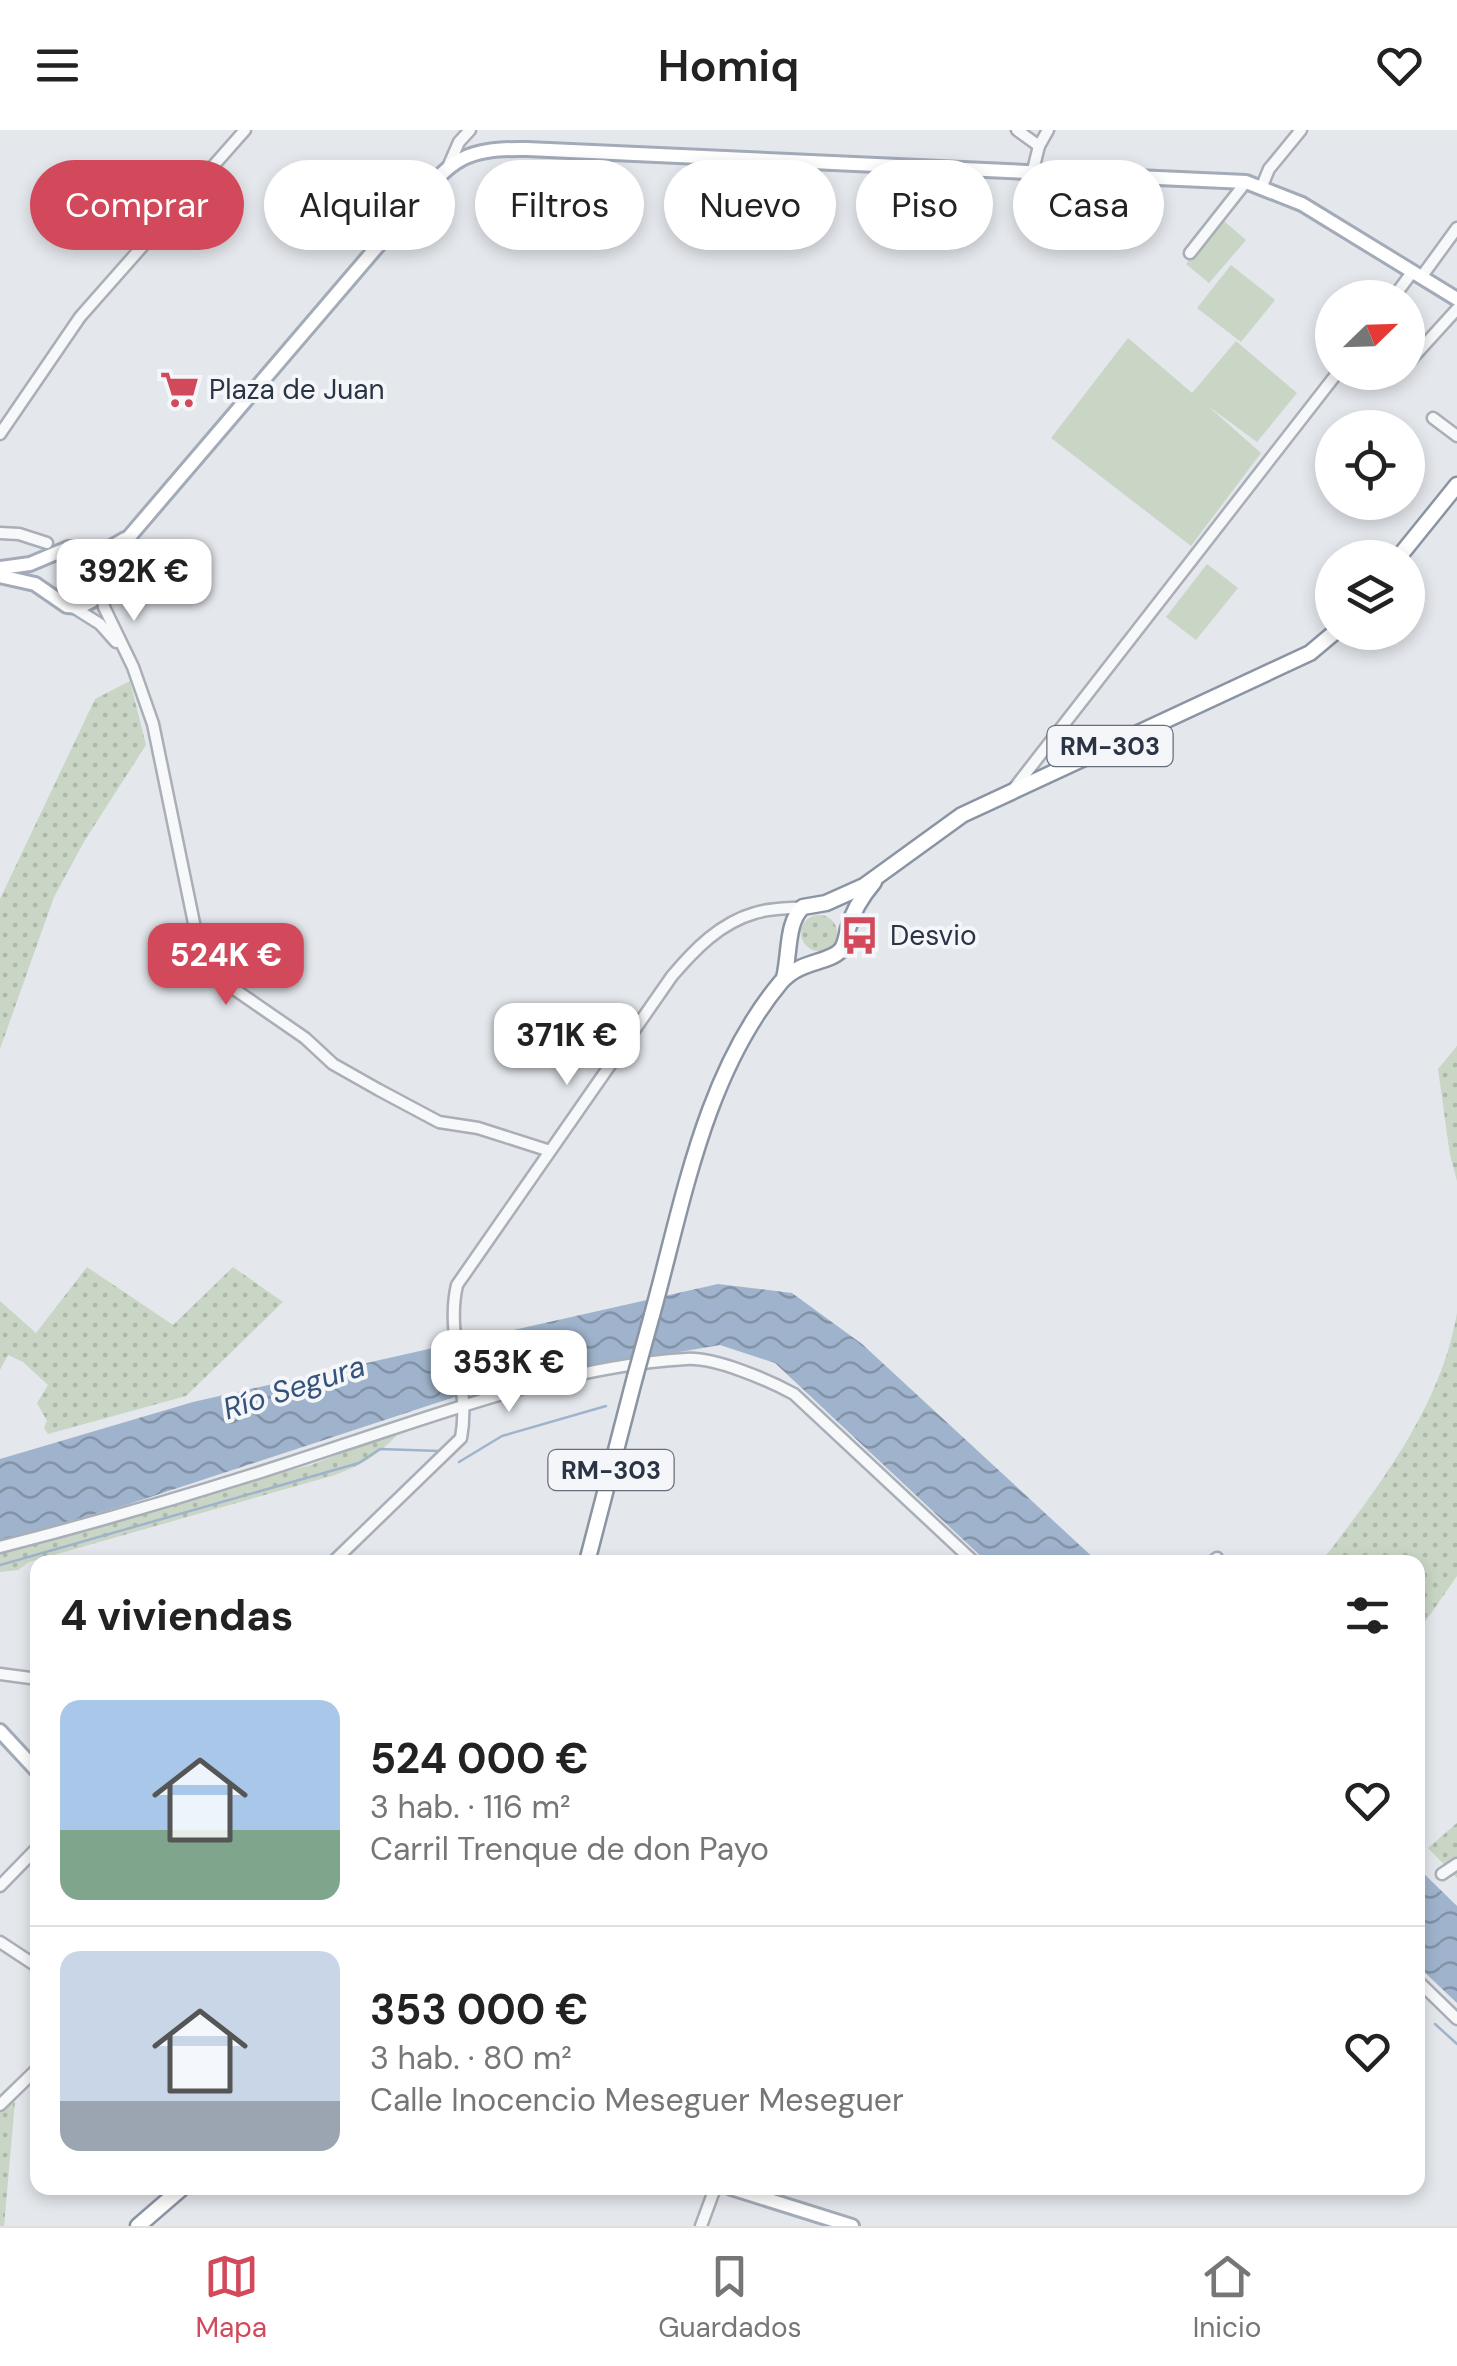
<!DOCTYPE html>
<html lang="es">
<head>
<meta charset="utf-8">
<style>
	:root { --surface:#fff; --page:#f6f6f6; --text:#222; --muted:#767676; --line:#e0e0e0; --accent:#d1495b }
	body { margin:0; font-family:"DM Sans",sans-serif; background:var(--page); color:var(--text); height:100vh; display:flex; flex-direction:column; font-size:38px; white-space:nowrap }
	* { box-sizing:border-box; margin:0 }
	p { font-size:32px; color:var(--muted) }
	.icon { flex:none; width:55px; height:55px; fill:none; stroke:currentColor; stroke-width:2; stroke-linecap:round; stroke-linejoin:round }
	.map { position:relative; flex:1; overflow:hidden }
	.panel { position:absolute; left:30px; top:1425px; width:1395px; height:640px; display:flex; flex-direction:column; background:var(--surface); border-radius:20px; box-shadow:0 5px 15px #0003 }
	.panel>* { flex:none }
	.top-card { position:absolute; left:30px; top:30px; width:1398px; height:90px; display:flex; gap:20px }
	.needle { width:65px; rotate:67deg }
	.fabs { position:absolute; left:1315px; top:150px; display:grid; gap:20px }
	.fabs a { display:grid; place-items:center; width:110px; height:110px; border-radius:50%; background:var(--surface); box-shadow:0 5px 15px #0003; font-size:50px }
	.price { position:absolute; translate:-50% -85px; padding:0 22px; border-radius:20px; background:#fff; color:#222; font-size:32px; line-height:65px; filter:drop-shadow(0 2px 5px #0008) }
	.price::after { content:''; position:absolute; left:50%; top:60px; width:30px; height:22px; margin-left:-15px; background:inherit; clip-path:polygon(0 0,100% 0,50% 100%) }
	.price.selected { background:var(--accent); color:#fff }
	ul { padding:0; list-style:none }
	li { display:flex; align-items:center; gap:30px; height:250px; padding:0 30px }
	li+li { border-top:2px solid var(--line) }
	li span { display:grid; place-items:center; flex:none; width:280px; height:200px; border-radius:20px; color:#555 }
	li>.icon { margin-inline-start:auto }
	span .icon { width:120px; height:120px; fill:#fffc; stroke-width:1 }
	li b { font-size:42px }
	h2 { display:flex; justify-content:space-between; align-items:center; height:120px; padding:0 30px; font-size:42px }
	.tag { padding:0 35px; border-radius:45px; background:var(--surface); box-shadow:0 5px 15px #0003; font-size:35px; line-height:90px }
	.tag.selected { background:var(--accent); color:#fff }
	header { display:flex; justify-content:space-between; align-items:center; height:130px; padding:0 30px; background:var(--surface); font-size:45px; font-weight:600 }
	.tabs { display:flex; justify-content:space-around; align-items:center; height:140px; border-top:2px solid var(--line); background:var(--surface); font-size:28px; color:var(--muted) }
	.tabs a { display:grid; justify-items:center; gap:5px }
	.tabs .selected { color:var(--accent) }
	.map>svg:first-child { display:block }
	.grass { fill:url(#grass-dots) }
	.pitch { fill:#c9d6c5 }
	.water { fill:url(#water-waves) }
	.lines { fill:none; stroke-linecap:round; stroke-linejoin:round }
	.stream { stroke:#9fb4cc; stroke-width:2.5 }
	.minor-casing { stroke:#a9aeb7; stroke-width:15 }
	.major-casing { stroke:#a3abb8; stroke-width:18 }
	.highway-casing { stroke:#8b94a3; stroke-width:19 }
	.minor { stroke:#f7f8fa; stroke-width:10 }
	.major { stroke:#fff; stroke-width:12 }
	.highway { stroke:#fff; stroke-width:14 }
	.highway-bridge-casing { stroke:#8b94a3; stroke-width:19; stroke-linecap:butt }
	.highway-bridge { stroke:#fff; stroke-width:14 }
	.labels { text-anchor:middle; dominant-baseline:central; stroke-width:8; stroke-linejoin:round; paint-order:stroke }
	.shield { fill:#f4f6f9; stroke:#676e7b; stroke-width:2.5 }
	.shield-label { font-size:25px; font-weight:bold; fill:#2b3445 }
	.poi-label { font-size:28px; fill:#2b3445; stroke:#f4f6f9; text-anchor:start }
	.water-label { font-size:30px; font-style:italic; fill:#34527a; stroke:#f4f6f9 }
</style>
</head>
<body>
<header><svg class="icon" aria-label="menu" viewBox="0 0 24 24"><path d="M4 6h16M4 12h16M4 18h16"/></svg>Homiq<svg class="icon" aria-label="heart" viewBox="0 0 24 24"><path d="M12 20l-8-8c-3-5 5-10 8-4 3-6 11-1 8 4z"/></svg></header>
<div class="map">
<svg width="1457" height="2096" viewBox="0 0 1457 2096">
	<defs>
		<pattern id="grass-dots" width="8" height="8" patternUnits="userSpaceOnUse" patternTransform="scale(2.5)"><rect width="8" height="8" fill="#c9d6c5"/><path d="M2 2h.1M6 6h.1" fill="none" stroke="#adb8ab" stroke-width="1.8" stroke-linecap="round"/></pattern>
		<pattern id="water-waves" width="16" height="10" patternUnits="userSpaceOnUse" patternTransform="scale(2.5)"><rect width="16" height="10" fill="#9fb4cc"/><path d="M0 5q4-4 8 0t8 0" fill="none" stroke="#8293a7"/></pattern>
	</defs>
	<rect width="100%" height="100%" fill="#e4e7ec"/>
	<g class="grass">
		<path d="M 130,551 L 146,615 L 85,710 L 54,767 L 0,919 L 0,769 L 95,569 Z"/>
		<circle cx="819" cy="803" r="18"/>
		<path d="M 1457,916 L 1457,1051 L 1450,1025 L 1438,939 Z"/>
		<path d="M 87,1137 L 173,1195 L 233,1137 L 283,1172 L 186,1266 L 48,1304 L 44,1298 L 47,1291 L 37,1273 L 48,1255 L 23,1232 L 8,1225 L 0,1240 L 0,1171 L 36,1203 Z"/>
		<path d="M 1457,1183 L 1457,1446 L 1418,1502 L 1418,1432 L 1321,1432 C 1378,1358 1441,1277 1457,1183 Z"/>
		<path d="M 402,1299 C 382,1323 364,1334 335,1345 L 29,1432 L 18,1440 L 0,1442 L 0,1420 L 133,1381 L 311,1335 Z"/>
		<path d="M 1457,1693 L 1457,1748 L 1428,1718 Z"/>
		<path d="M 11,1971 L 15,1972 L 4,2096 L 0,2096 L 0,1982 Z"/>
	</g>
	<g class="pitch">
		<path d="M 1224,91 L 1246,110 L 1209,153 L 1186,134 Z"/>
		<path d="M 1231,135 L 1275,170 L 1241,212 L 1197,178 Z"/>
		<path d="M 1128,208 L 1192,263 L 1236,211 L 1297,263 L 1257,312 L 1208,276 L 1261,323 L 1191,416 L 1051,308 Z"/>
		<path d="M 1207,434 L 1238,458 L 1196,510 L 1166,487 Z"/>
	</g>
	<g class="water">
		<path d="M 718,1154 L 792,1163 L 862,1214 L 1098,1432 L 987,1432 L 775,1233 L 720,1215 L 494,1254 L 123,1376 L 0,1411 L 0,1329 L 193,1272 Z"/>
		<path d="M 1418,1738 L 1457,1776 L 1457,1873 L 1418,1836 Z"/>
	</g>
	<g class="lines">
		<g class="stream">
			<path d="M 459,1332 L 502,1306 L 606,1276"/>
			<path d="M 0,1435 L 359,1333 L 380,1319 L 440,1321"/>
			<path d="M 1435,1894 L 1457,1914"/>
		</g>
		<defs>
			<g id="minor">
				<path d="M 1017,0 L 1039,16"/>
				<path d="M 448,37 L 459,12 L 470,0"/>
				<path d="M 1033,40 L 1039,16 L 1048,0"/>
				<path d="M 1262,56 L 1269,39 L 1301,0"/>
				<path d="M 1190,123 L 1246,52"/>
				<path d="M 1422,146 L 1457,98"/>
				<path d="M 1393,168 L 1413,141"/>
				<path d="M 1408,233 L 1457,179"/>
				<path d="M 1433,288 L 1457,306"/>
				<path d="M 0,304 L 80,187 L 245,0"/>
				<path d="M 0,403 L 19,404 L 47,413"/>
				<path d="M 101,461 L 104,477 L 133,537 L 153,594 L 202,832 L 221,850 L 305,908 L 333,934 L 379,960 L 439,992 L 478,998 L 550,1021"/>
				<path d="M 73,477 L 100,494 L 116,512"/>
				<path d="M 1012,661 L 1338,242"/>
				<path d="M 0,1417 C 113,1388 224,1355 334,1318 C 448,1281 566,1236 686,1229 C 715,1227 768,1250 794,1264 L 974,1432"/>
				<path d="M 333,1432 L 461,1308 C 471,1257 445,1206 457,1155 L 672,846 C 695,819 720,793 755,783 C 770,778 787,779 803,777"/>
				<path d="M 1212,1432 L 1217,1428"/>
				<path d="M 0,1544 L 38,1549"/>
				<path d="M 1442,1744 L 1457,1734"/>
				<path d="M 0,1756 L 38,1717"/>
				<path d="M 0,1812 L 38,1837"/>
				<path d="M 1418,1851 L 1457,1889"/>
				<path d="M 0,1975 L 38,1938"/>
				<path d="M 701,2096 L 715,2058"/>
			</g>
			<g id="major">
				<path d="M 0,438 L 30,434 L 68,418 L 106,420 L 125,409"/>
				<path d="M 0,446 L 35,454 L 67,476 L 80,477 L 92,471 L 129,407 L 411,77 C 453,30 461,18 527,19 L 1246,52 L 1302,74 L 1457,169"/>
				<path d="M 0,1601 L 38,1642"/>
				<path d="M 731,2058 L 852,2096"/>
			</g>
			<g id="highway">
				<path d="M 1398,428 L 1457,355"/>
				<path d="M 784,848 C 790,825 786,792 803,777 L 826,773 L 864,756 L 962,685 L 1310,523 L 1335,502"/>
				<path d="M 652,1185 C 683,1073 704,944 781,852 C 800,830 828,834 841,820 C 846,813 846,807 848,799 C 852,783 863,765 874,752"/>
				<path d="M 587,1432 L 635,1247"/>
				<path d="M 138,2096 L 182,2058"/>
			</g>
		</defs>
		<use href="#minor" class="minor-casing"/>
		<use href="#major" class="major-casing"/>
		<use href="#highway" class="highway-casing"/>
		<use href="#minor" class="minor"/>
		<use href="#major" class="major"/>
		<use href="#highway" class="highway"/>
		<defs>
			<path id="highway-bridge" d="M 635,1247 L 652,1185"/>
		</defs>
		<use href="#highway-bridge" class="highway-bridge-casing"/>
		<use href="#highway-bridge" class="highway-bridge"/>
	</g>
	<defs>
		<symbol id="supermarket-bare" viewBox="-9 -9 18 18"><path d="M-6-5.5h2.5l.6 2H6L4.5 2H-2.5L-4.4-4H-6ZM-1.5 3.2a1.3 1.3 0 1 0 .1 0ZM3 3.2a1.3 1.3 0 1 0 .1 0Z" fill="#d1495b" stroke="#f4f6f9" stroke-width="2.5" paint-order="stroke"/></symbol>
		<symbol id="bus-bare" viewBox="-9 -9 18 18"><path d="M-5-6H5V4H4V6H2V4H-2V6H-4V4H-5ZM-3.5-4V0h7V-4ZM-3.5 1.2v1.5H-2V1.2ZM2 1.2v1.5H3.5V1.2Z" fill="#d1495b" stroke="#f4f6f9" stroke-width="2.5" paint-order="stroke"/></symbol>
	</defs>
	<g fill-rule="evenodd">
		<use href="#supermarket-bare" x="152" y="232" width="55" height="55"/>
		<use href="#bus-bare" x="832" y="778" width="55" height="55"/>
	</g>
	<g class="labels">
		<g class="shield">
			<rect x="1047.5" y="596" width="125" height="40" rx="8"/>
			<rect x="548.5" y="1320" width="125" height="40" rx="8"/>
		</g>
		<g class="shield-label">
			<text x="1110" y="616">RM-303</text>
			<text x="611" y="1340">RM-303</text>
		</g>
		<g class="poi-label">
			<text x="209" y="259">Plaza de Juan</text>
			<text x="890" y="805">Desvio</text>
		</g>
		<g class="water-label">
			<text transform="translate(294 1257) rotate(-18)">Río Segura</text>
		</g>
	</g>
</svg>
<div class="fabs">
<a><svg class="needle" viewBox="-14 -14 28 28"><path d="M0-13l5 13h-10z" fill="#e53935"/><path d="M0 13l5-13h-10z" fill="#767676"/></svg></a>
<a><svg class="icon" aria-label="locate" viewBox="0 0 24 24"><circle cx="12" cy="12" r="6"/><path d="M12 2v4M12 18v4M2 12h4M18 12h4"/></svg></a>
<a><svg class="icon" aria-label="layers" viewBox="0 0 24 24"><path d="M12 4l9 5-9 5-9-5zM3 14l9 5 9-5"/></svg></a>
</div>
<b class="price" style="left:134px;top:494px">392K €</b>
<b class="price selected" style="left:226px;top:878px">524K €</b>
<b class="price" style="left:567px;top:958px">371K €</b>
<b class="price" style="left:509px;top:1285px">353K €</b>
<div class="top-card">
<a class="tag selected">Comprar</a>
<a class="tag">Alquilar</a>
<a class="tag">Filtros</a>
<a class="tag">Nuevo</a>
<a class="tag">Piso</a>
<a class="tag">Casa</a>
</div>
<section class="panel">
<h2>4 viviendas<svg class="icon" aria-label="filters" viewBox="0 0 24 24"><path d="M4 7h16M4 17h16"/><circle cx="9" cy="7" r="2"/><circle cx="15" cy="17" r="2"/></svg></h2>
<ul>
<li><span style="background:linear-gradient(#a9c7e8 65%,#7fa58c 0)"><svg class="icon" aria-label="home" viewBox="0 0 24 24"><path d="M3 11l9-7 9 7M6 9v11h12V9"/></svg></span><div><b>524 000 €</b><p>3 hab. · 116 m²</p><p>Carril Trenque de don Payo</p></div><svg class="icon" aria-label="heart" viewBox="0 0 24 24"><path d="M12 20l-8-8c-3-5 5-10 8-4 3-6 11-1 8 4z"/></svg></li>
<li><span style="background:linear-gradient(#c9d6e8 75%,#9aa5b1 0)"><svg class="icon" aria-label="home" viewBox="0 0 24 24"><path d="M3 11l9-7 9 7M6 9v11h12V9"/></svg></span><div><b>353 000 €</b><p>3 hab. · 80 m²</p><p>Calle Inocencio Meseguer Meseguer</p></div><svg class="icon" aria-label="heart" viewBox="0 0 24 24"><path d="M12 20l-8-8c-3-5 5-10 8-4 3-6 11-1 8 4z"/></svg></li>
</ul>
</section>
</div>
<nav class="tabs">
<a class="selected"><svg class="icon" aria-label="map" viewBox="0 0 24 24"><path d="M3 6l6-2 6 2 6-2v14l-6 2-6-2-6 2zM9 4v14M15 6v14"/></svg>Mapa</a>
<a><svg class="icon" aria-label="saved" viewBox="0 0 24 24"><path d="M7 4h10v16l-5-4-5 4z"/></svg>Guardados</a>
<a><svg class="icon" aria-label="home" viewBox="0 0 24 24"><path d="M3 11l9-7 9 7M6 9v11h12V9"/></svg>Inicio</a>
</nav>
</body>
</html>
